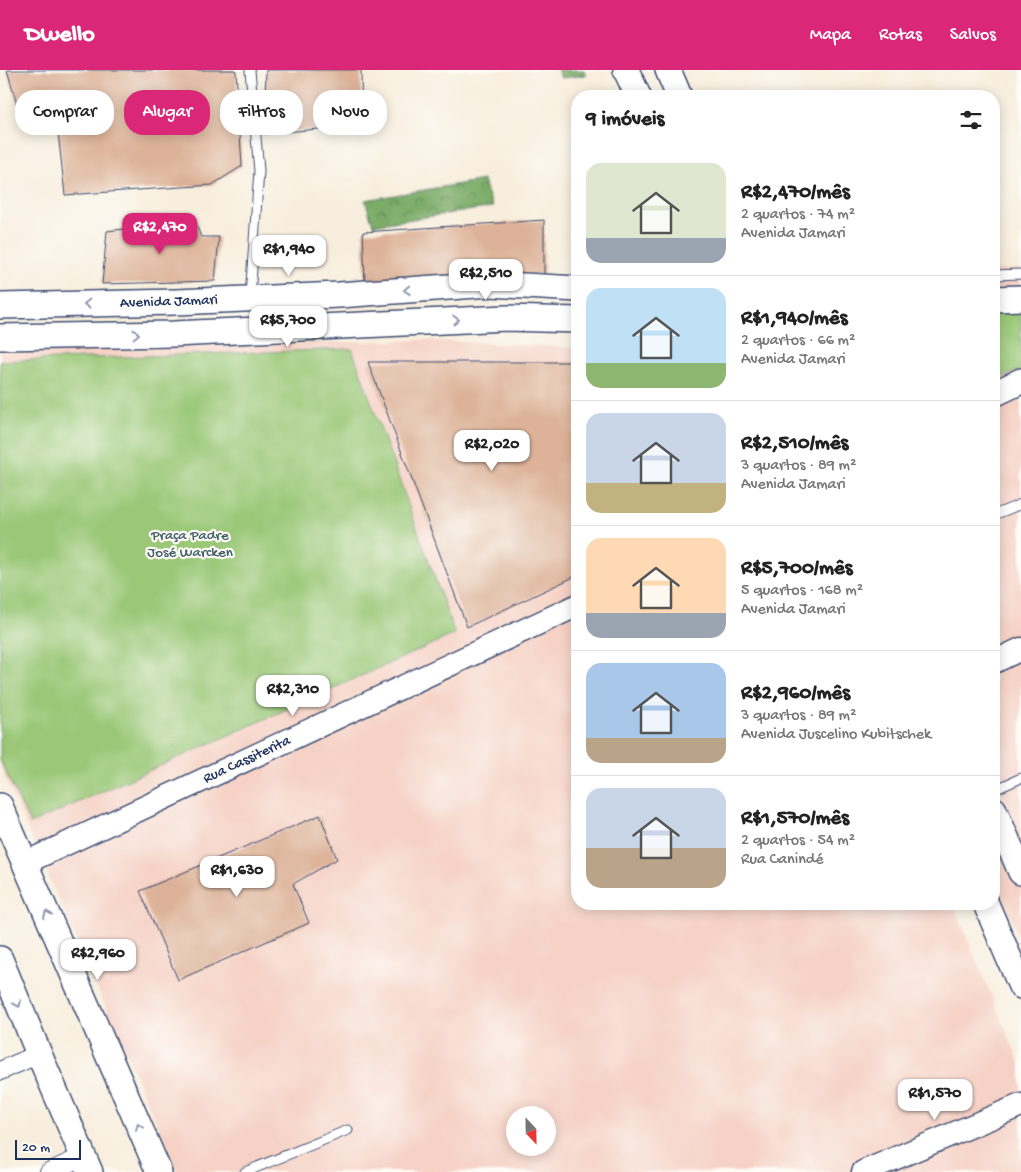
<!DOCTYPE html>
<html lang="pt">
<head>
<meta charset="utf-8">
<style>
	:root { --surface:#fff; --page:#f2f2f2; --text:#222; --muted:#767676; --line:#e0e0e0; --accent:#db2777 }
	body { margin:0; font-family:"Gochi Hand",sans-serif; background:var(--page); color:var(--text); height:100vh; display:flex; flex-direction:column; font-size:19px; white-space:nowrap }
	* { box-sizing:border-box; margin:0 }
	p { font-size:16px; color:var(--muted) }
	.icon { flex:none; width:28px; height:28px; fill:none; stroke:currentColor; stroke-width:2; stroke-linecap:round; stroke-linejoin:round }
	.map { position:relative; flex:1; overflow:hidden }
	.panel { position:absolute; left:571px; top:20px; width:429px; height:820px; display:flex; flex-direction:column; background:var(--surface); border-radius:20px; box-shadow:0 2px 12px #0003 }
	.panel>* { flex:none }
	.hud { position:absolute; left:15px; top:20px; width:475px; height:45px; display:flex; gap:10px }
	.needle { width:32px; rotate:158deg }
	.fabs { position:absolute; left:506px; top:1036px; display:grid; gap:10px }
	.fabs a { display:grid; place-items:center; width:50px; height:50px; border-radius:50%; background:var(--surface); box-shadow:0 2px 12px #0003; font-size:25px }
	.scale { position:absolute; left:15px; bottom:12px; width:66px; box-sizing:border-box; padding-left:5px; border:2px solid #1b2f5e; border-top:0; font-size:14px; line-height:18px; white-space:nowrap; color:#1b2f5e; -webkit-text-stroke:4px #fdfcf7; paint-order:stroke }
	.price { position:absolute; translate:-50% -42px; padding:0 11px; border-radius:10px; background:#fff; color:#222; font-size:16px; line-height:32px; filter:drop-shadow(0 1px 2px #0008) }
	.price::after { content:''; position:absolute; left:50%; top:30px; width:15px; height:11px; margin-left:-8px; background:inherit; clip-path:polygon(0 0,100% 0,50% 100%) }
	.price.selected { background:var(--accent); color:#fff }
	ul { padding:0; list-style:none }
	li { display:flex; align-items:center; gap:15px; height:125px; padding:0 15px }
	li+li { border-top:1px solid var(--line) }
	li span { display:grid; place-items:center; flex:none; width:140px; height:100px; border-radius:15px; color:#555 }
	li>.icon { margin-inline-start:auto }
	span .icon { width:60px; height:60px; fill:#fffc; stroke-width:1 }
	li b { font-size:21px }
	h2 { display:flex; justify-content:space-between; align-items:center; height:60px; padding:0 15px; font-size:21px }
	.tag { padding:0 18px; border-radius:20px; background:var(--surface); box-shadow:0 2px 12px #0003; font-size:18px; line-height:45px }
	.tag.selected { background:var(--accent); color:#fff }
	header { display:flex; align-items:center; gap:30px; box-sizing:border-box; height:70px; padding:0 25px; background:var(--accent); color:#fff }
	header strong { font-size:24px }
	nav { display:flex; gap:28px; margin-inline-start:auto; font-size:18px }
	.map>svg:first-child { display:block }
	.built { fill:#f6d1c5; fill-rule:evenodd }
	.forest { fill:url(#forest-crowns); stroke:#4b6e63 }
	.park { fill:#9ac877; stroke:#5a7c6a }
	.building { fill:#ddb298 }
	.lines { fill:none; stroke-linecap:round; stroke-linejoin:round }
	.service-casing { stroke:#3c4c71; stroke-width:11 }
	.minor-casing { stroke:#3c4c71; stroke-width:20 }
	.tertiary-casing { stroke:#3c4c71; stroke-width:25 }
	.secondary-casing { stroke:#3c4c71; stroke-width:28 }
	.service { stroke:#fff; stroke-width:9 }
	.minor { stroke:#fff; stroke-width:18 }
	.tertiary { stroke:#fff; stroke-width:22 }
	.secondary { stroke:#fff; stroke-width:25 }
	.oneway { stroke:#8d97ae }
	.labels { text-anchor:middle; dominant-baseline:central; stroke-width:4.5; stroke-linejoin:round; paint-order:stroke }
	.street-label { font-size:15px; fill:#1b2f5e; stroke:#fdfcf7 }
	.park-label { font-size:15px; fill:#415d66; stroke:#fdfcf7 }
</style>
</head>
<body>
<header>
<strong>Dwello</strong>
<nav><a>Mapa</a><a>Rotas</a><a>Salvos</a></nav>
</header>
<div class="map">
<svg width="1021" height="1102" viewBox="0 0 1021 1102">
	<defs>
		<pattern id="forest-crowns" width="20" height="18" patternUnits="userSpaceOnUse" patternTransform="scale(1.25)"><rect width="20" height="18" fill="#7bac68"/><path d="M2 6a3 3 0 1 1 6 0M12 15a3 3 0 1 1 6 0" fill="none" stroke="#648c59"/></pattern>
	</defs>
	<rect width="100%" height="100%" fill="#fdfcf7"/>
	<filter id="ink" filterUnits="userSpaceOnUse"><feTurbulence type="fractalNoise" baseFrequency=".02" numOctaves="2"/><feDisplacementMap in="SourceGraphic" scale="10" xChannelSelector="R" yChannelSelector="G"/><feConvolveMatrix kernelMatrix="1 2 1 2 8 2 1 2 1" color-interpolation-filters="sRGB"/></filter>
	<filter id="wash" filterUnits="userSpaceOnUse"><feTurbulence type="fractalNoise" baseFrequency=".0096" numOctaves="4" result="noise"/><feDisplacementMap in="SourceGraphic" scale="20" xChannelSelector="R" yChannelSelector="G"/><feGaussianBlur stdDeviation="1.12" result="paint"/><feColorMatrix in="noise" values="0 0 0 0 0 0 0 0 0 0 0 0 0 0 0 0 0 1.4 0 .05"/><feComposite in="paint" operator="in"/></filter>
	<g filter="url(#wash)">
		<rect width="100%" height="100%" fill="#f8eedd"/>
		<g class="built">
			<path d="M 1021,199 L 1021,872 L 994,809 L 994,200 Z"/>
			<path d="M 427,270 L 577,278 L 578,834 L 953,834 L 1021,996 L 1021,1102 L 178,1102 L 0,696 L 0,282 ZM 515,1045 L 548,1045 L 548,1078 L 515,1078 Z"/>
		</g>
		<g class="forest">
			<path d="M 557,0 L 584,0 L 586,5 L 561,8 Z"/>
			<path d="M 483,110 L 493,137 L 373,155 L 365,130 Z"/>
		</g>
		<g class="park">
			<path d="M 994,242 L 1021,242 L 1021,300 L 994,310 Z"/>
			<path d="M 352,279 L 455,564 L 30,754 L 0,690 L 0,291 Z"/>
		</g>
		<g id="blocks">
			<g class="building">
				<path d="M 7,0 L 234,0 L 236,1 L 242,96 L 212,115 L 65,125 L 55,35 L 17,34 Z"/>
				<path d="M 266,0 L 361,0 L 362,55 L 264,64 Z"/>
				<path d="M 544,150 L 544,204 L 365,212 L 363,162 Z"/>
				<path d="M 195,151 L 201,167 L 219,167 L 215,211 L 102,214 L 107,161 Z"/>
				<path d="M 368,292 L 578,292 L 578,505 L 467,557 Z"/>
				<path d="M 320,745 L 337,789 L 293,814 L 309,853 L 178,910 L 140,821 Z"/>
			</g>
		</g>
	</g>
	<g filter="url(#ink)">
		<use href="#blocks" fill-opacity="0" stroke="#3c4c71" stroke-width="1"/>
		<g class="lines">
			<defs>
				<g id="service">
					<path d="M 250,0 L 259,101 L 250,227"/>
					<path d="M 994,205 L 1021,204"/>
					<path d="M 994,445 L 1021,434"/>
					<path d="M 994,720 L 1021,708"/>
					<path d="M 245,1102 L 348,1060"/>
				</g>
				<g id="minor">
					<path d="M 0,1001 L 39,984"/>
					<path d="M 49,1102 L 84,1086"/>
				</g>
				<g id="tertiary">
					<path d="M 994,592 L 1021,579"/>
					<path d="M 25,793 L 578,535"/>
					<path d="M 863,1102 L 1021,1035"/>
				</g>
				<g id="secondary">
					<path d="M 626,0 L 638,26"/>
					<path d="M 668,0 L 679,26"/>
					<path d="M 994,229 L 1021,228"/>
					<path d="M 0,236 L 176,232 L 339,225 L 490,214 L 578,219"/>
					<path d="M 0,267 L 174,264 L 506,248 L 578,250"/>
					<path d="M 994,324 L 1021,311"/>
					<path d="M 0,736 L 159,1102"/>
					<path d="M 994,740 L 1021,802"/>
					<path d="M 986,834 L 1021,916"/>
					<path d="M 0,889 L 39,984 L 90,1102"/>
				</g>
			</defs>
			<use href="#service" class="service-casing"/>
			<use href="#minor" class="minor-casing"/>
			<use href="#tertiary" class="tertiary-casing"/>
			<use href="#secondary" class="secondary-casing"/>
			<use href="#service" class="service"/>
			<use href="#minor" class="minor"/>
			<use href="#tertiary" class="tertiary"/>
			<use href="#secondary" class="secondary"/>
		</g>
		<defs><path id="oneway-chevron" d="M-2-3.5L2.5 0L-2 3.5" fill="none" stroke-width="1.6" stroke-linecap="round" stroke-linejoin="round" transform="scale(1.25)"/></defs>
		<g class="oneway">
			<use href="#oneway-chevron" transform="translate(407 220) rotate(176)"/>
			<use href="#oneway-chevron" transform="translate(87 234) rotate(179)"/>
			<use href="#oneway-chevron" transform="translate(456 250) rotate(-3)"/>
			<use href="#oneway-chevron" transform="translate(136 264) rotate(-1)"/>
			<use href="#oneway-chevron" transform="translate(47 844) rotate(-113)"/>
			<use href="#oneway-chevron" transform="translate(18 934) rotate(68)"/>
			<use href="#oneway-chevron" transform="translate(139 1057) rotate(-113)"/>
		</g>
	</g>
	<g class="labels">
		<g class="street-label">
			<text transform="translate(169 232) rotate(-2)">Avenida Jamari</text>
			<text transform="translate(247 690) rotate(-25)">Rua Cassiterita</text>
		</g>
		<g class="park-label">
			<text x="190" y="466">Praça Padre<tspan x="190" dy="17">José Warcken</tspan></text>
		</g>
	</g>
</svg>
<div class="fabs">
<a><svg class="needle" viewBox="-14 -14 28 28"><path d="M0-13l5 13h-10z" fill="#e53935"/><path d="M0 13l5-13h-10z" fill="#767676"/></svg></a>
</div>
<div class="scale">20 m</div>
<b class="price selected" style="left:160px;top:185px">R$2,470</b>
<b class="price" style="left:289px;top:207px">R$1,940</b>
<b class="price" style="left:486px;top:231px">R$2,510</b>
<b class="price" style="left:288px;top:278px">R$5,700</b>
<b class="price" style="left:492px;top:402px">R$2,020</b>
<b class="price" style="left:293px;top:647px">R$2,310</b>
<b class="price" style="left:237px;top:828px">R$1,630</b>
<b class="price" style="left:98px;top:911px">R$2,960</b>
<b class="price" style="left:935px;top:1051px">R$1,570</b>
<div class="hud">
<a class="tag">Comprar</a>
<a class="tag selected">Alugar</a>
<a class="tag">Filtros</a>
<a class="tag">Novo</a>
</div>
<section class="panel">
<h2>9 imóveis<svg class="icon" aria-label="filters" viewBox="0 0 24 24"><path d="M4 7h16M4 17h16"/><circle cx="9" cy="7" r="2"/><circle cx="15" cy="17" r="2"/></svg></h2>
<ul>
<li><span style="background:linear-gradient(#dfe7d0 75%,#9aa5b1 0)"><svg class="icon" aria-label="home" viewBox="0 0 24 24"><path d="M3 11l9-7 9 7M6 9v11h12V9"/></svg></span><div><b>R$2,470/mês</b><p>2 quartos · 74 m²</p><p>Avenida Jamari</p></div></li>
<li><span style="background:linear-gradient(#bfe0f5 75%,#8fb573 0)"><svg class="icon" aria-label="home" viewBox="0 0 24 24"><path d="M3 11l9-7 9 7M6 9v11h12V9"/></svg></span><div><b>R$1,940/mês</b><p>2 quartos · 66 m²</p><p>Avenida Jamari</p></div></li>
<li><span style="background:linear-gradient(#c9d6e8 70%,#c2b280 0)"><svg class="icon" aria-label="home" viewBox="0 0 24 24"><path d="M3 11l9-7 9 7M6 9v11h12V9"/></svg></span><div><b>R$2,510/mês</b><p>3 quartos · 89 m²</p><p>Avenida Jamari</p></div></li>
<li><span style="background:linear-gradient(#ffd9b3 75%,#9aa5b1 0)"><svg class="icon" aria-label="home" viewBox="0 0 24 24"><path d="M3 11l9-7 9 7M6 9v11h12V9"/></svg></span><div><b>R$5,700/mês</b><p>5 quartos · 168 m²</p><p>Avenida Jamari</p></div></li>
<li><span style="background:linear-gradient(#a9c7e8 75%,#b9a48a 0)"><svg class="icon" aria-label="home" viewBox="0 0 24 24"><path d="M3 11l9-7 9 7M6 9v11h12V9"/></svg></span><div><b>R$2,960/mês</b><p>3 quartos · 89 m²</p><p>Avenida Juscelino Kubitschek</p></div></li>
<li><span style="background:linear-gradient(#c9d6e8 60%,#b9a48a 0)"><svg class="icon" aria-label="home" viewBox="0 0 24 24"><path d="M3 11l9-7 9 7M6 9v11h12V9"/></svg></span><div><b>R$1,570/mês</b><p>2 quartos · 54 m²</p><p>Rua Canindé</p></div></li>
</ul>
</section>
</div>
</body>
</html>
